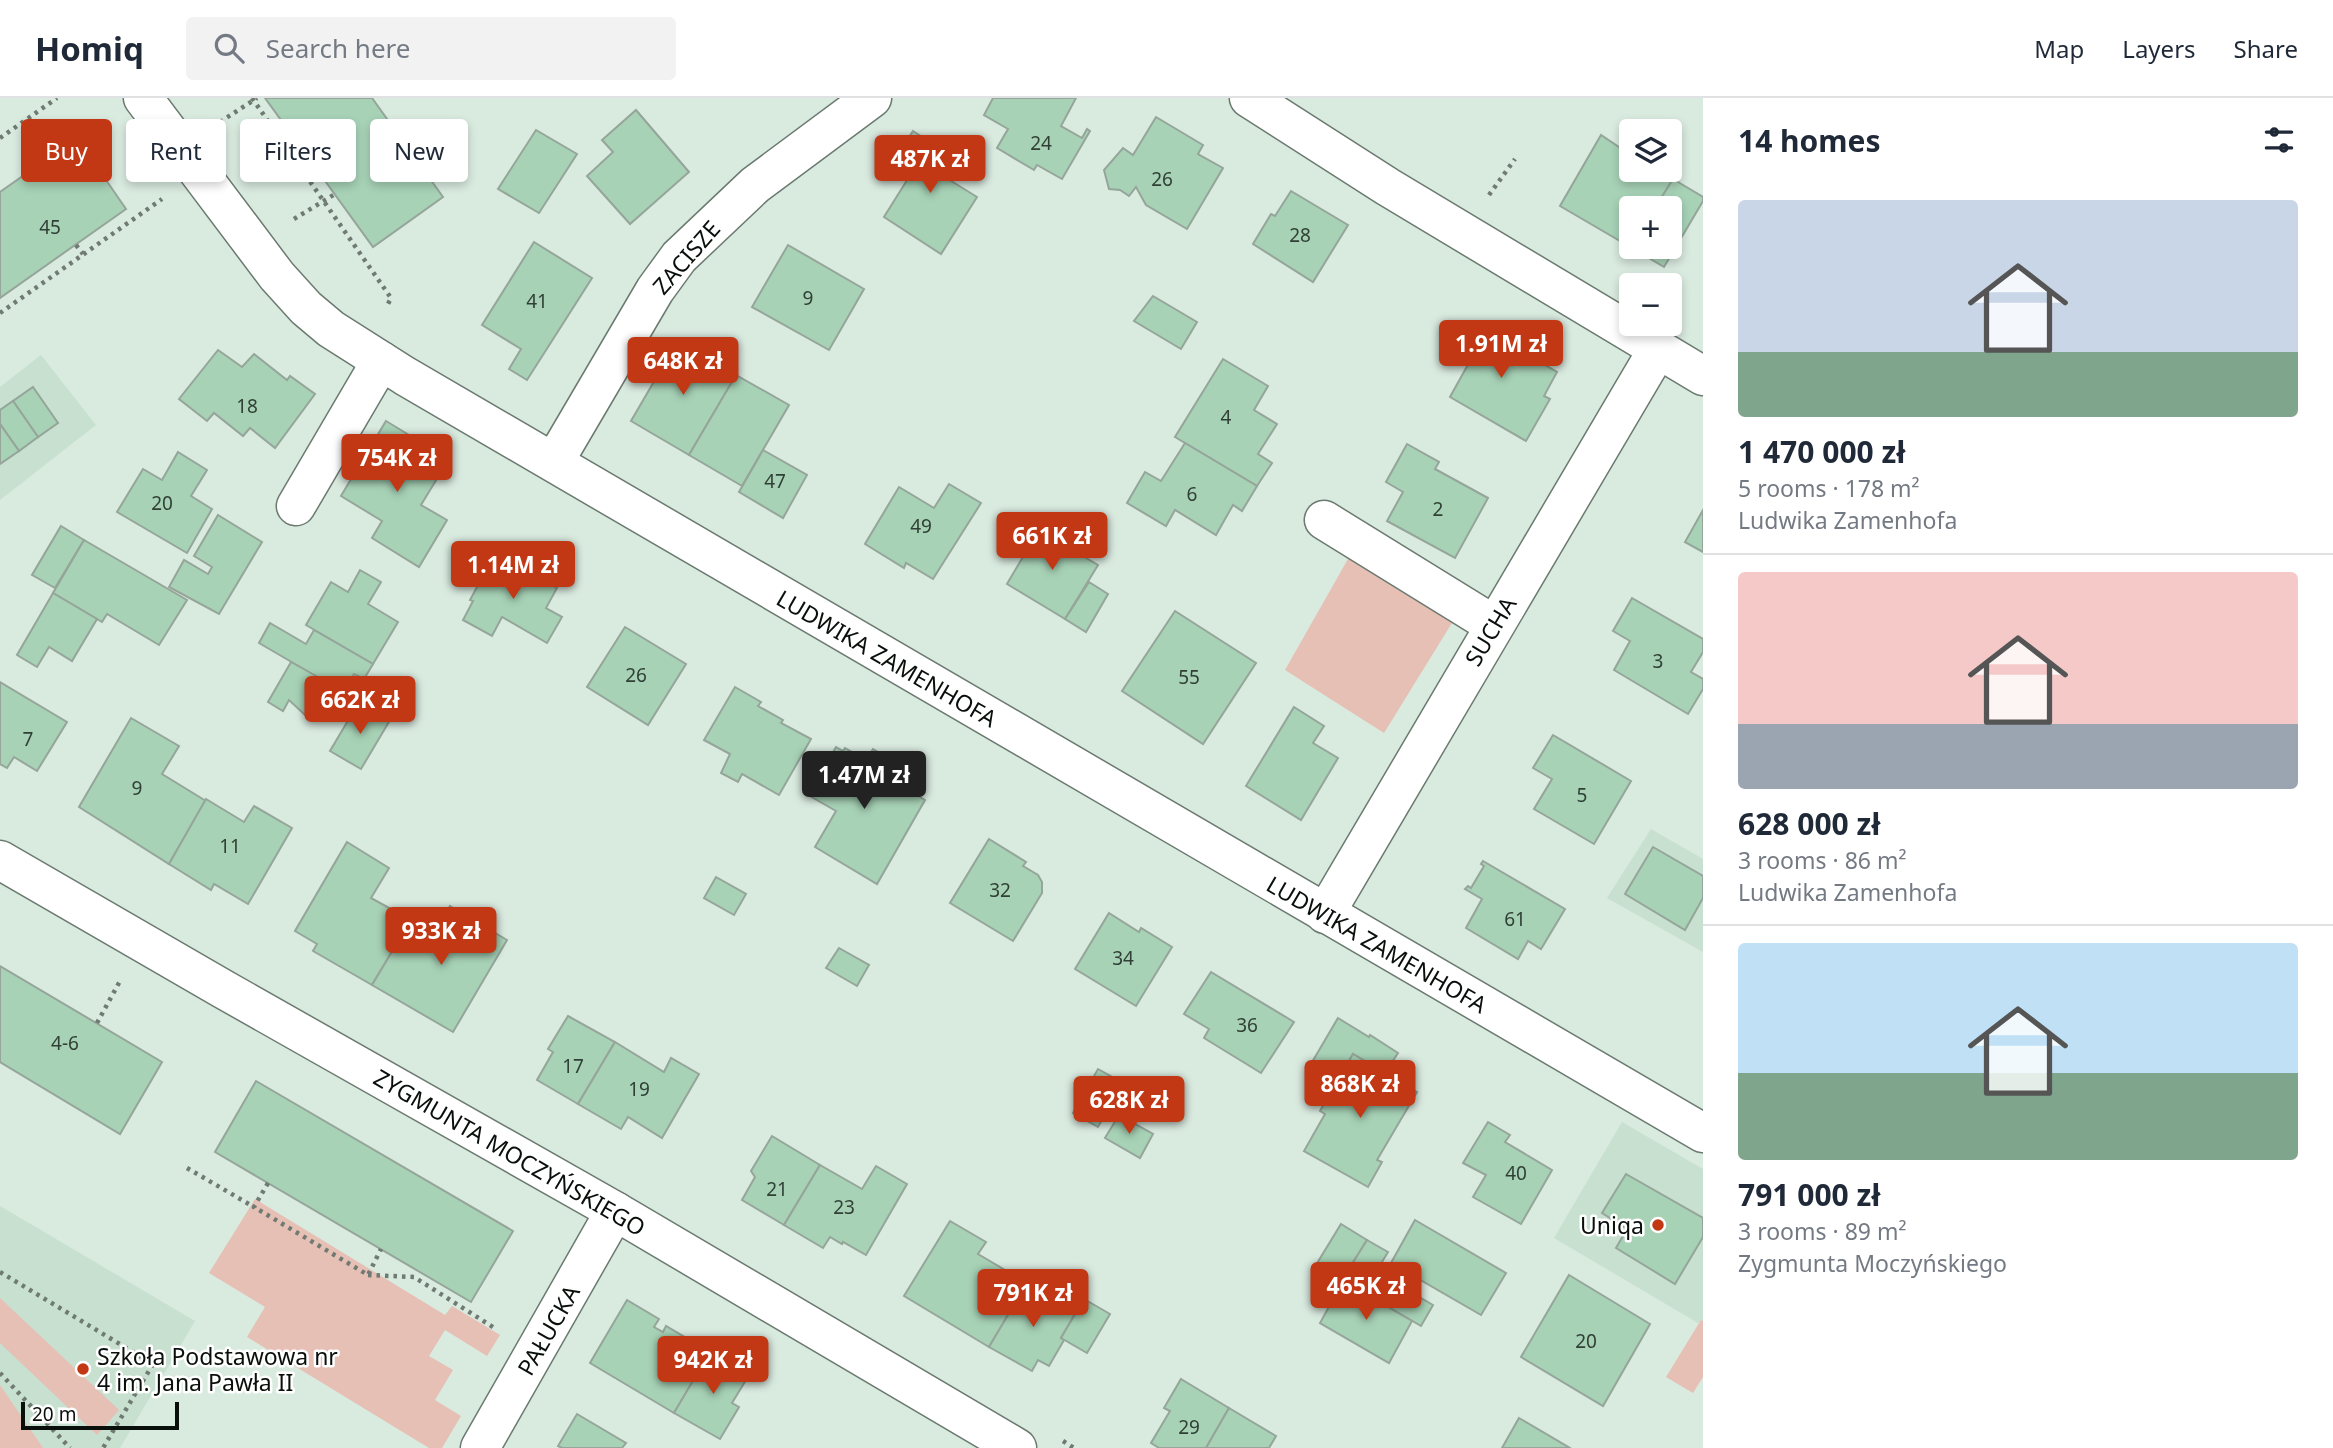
<!DOCTYPE html>
<html lang="en">
<head>
<meta charset="utf-8">
<style>
	:root { --surface:#fff; --page:#f2f2f3; --text:#1f2937; --muted:#747a83; --line:#e0e1e3; --accent:#c23815 }
	body { margin:0; font-family:"Noto Sans",sans-serif; background:var(--page); color:var(--text); height:100vh; display:flex; flex-direction:column; font-size:26px; white-space:nowrap }
	* { box-sizing:border-box; margin:0 }
	p { font-size:23px; color:var(--muted) }
	.icon { flex:none; width:38px; height:38px; fill:none; stroke:currentColor; stroke-width:2; stroke-linecap:round; stroke-linejoin:round }
	.map { position:relative; flex:1; overflow:hidden }
	.sheet { display:flex; flex-direction:column; background:var(--surface); width:630px }
	.sheet>* { flex:none }
	.top-card { position:absolute; left:21px; top:21px; width:665px; height:63px; display:flex; gap:14px }
	.buttons { position:absolute; left:1619px; top:21px; display:grid; gap:14px }
	.buttons a { display:grid; place-items:center; width:63px; height:63px; border-radius:7px; background:var(--surface); box-shadow:0 4px 10px #0003; font-size:35px }
	.scale { position:absolute; left:21px; bottom:18px; width:158px; box-sizing:border-box; padding-left:7px; border:4px solid #090f0b; border-top:0; font-size:19px; line-height:24px; white-space:nowrap; color:#090f0b; -webkit-text-stroke:5px #fff; paint-order:stroke }
	.price { position:absolute; translate:-50% -60px; padding:0 16px; border-radius:7px; background:var(--accent); color:#fff; font-size:23px; line-height:46px; filter:drop-shadow(0 2px 4px #0008) }
	.price::after { content:''; position:absolute; left:50%; top:42px; width:21px; height:16px; margin-left:-10px; background:inherit; clip-path:polygon(0 0,100% 0,50% 100%) }
	.price.selected { background:#222; color:#fff }
	ul { padding:0; list-style:none }
	li { display:grid; align-content:center; gap:14px; height:371px; padding:0 35px }
	li+li { border-top:2px solid var(--line) }
	li span { display:grid; place-items:center; height:217px; border-radius:7px; color:#555 }
	li>.icon { margin-inline-start:auto }
	span .icon { width:126px; height:126px; fill:#fffc; stroke-width:1 }
	li b { font-size:30px }
	h2 { display:flex; justify-content:space-between; align-items:center; height:84px; padding:0 35px; font-size:30px }
	.tag { padding:0 24px; border-radius:7px; background:var(--surface); box-shadow:0 4px 10px #0003; font-size:24px; line-height:63px }
	.tag.selected { background:var(--accent); color:#fff }
	header { display:flex; align-items:center; gap:42px; box-sizing:border-box; height:98px; padding:0 35px; background:var(--surface); border-bottom:2px solid var(--line) }
	header strong { font-size:33px }
	nav { display:flex; gap:38px; margin-inline-start:auto; font-size:24px }
	.search { width:490px; height:63px; background:var(--page); display:flex; align-items:center; gap:18px; box-sizing:border-box; padding:0 24px; border-radius:7px; color:var(--muted); font-size:26px }
	main { display:flex; flex:1; min-height:0 }
	.map>svg:first-child { display:block }
	.built { fill:#c8e0d0 }
	.green { fill:#e6bfb5 }
	.building { fill:#a7d2b6; stroke:#95a59a; stroke-width:2 }
	.lines { fill:none; stroke-linecap:round; stroke-linejoin:round }
	.street-casing { stroke:#6b7a70; stroke-width:41 }
	.path { stroke:#6f7a73; stroke-width:4.5; stroke-dasharray:3.5 5; stroke-linecap:butt }
	.street { stroke:#fff; stroke-width:38 }
	.poi-dot { fill:#c23815; stroke:#fff; stroke-width:2.5 }
	.labels { text-anchor:middle; dominant-baseline:central; stroke-width:5; stroke-linejoin:round; paint-order:stroke }
	.number-label { font-size:19px; fill:#304036 }
	.street-label { font-size:23px; fill:#090f0b; stroke:#fff }
	.poi-label { font-size:23px; fill:#090f0b; stroke:#fff; text-anchor:end }
</style>
</head>
<body>
<header>
<strong>Homiq</strong>
<div class="search"><svg class="icon" aria-label="search" viewBox="0 0 24 24"><circle cx="10" cy="10" r="6"/><path d="M15 15l6 6"/></svg>Search here</div>
<nav><a>Map</a><a>Layers</a><a>Share</a></nav>
</header>
<main>
<div class="map">
<svg width="1703" height="1350" viewBox="0 0 1703 1350">
	<rect width="100%" height="100%" fill="#d9eadf"/>
	<g class="built">
		<path d="M 41,257 L 96,327 L 0,402 L 0,289 Z"/>
		<path d="M 1651,731 L 1703,761 L 1703,854 L 1607,800 Z"/>
		<path d="M 1622,1024 L 1703,1071 L 1703,1223 L 1701,1222 L 1698,1225 L 1554,1140 Z"/>
		<path d="M 0,1108 L 195,1223 L 120,1350 L 0,1350 Z"/>
	</g>
	<g class="green">
		<path d="M 1352,454 L 1455,520 L 1384,635 L 1285,572 Z"/>
		<path d="M 255,1101 L 445,1217 L 452,1208 L 500,1237 L 487,1258 L 445,1232 L 429,1258 L 453,1272 L 435,1302 L 461,1318 L 442,1350 L 429,1350 L 247,1239 L 265,1209 L 209,1175 Z"/>
		<path d="M 0,1200 L 119,1312 L 97,1337 L 0,1245 Z"/>
		<path d="M 1701,1222 L 1703,1223 L 1703,1279 L 1693,1295 L 1666,1279 Z"/>
		<path d="M 0,1287 L 43,1350 L 0,1350 Z"/>
	</g>
	<g class="building">
		<path d="M 265,0 L 372,0 L 443,99 L 373,149 Z"/>
		<path d="M 993,0 L 1076,0 L 1061,28 L 1082,40 L 1087,31 L 1090,33 L 1062,81 L 1037,67 L 1034,72 L 997,50 L 1008,31 L 984,17 Z"/>
		<path d="M 636,12 L 689,74 L 630,126 L 587,78 L 613,54 L 602,42 Z"/>
		<path d="M 1156,19 L 1203,47 L 1198,56 L 1223,70 L 1187,131 L 1146,107 L 1136,89 L 1129,98 L 1120,92 L 1109,91 L 1104,72 L 1123,50 L 1133,57 Z"/>
		<path d="M 536,32 L 577,56 L 539,115 L 498,91 Z"/>
		<path d="M 913,33 L 959,63 L 948,81 L 977,99 L 941,156 L 884,119 L 914,71 L 896,60 Z"/>
		<path d="M 1631,35 L 1631,72 L 1660,72 L 1673,81 L 1655,110 L 1631,110 L 1632,150 L 1560,108 L 1601,37 L 1622,51 Z"/>
		<path d="M 77,40 L 126,111 L 0,200 L 0,94 Z"/>
		<path d="M 1673,81 L 1703,99 L 1703,103 L 1664,169 L 1632,150 L 1670,149 L 1670,110 L 1655,110 Z"/>
		<path d="M 1291,93 L 1348,127 L 1313,184 L 1253,146 L 1271,116 L 1275,118 Z"/>
		<path d="M 534,144 L 592,180 L 527,282 L 509,271 L 521,251 L 482,227 Z"/>
		<path d="M 788,147 L 864,191 L 829,252 L 752,209 Z"/>
		<path d="M 1153,198 L 1197,224 L 1181,251 L 1134,223 Z"/>
		<path d="M 1487,224 L 1510,236 L 1505,244 L 1557,274 L 1544,298 L 1550,301 L 1526,343 L 1450,299 L 1470,263 L 1451,252 L 1464,229 Z"/>
		<path d="M 674,241 L 736,277 L 689,357 L 631,323 L 659,275 L 655,272 Z"/>
		<path d="M 218,252 L 242,269 L 254,256 L 287,282 L 290,278 L 315,296 L 275,350 L 250,330 L 243,338 L 214,315 L 207,323 L 179,301 Z"/>
		<path d="M 1223,261 L 1268,288 L 1254,312 L 1277,326 L 1258,356 L 1272,365 L 1257,388 L 1175,339 Z"/>
		<path d="M 736,277 L 789,307 L 742,388 L 689,357 Z"/>
		<path d="M 33,289 L 58,325 L 38,339 L 13,303 Z"/>
		<path d="M 13,303 L 38,339 L 19,353 L 0,326 L 0,312 Z"/>
		<path d="M 386,323 L 419,343 L 411,356 L 441,374 L 421,407 L 447,422 L 419,469 L 372,440 L 382,423 L 341,398 Z"/>
		<path d="M 0,326 L 19,353 L 0,366 Z"/>
		<path d="M 1185,345 L 1257,388 L 1242,413 L 1233,407 L 1216,437 L 1175,412 L 1166,428 L 1127,405 L 1145,374 L 1161,383 Z"/>
		<path d="M 1407,346 L 1439,364 L 1435,371 L 1488,400 L 1455,460 L 1387,423 L 1403,394 L 1386,384 Z"/>
		<path d="M 763,352 L 807,377 L 783,420 L 739,394 Z"/>
		<path d="M 178,354 L 207,372 L 191,398 L 212,411 L 187,455 L 117,414 L 143,371 L 162,382 Z"/>
		<path d="M 949,386 L 981,405 L 933,481 L 906,465 L 904,470 L 865,446 L 899,389 L 934,410 Z"/>
		<path d="M 1703,412 L 1703,454 L 1685,444 Z"/>
		<path d="M 218,417 L 262,444 L 219,516 L 169,489 L 184,462 L 208,476 L 212,469 L 194,458 Z"/>
		<path d="M 1044,423 L 1070,438 L 1064,447 L 1098,467 L 1065,521 L 1007,486 Z"/>
		<path d="M 61,428 L 84,442 L 55,490 L 32,477 Z"/>
		<path d="M 84,442 L 187,502 L 159,547 L 107,516 L 102,524 L 53,495 Z"/>
		<path d="M 495,456 L 557,490 L 546,510 L 562,519 L 547,545 L 502,519 L 492,538 L 463,522 L 473,503 L 470,502 Z"/>
		<path d="M 360,472 L 381,484 L 368,506 L 398,524 L 373,566 L 306,527 L 331,484 L 348,494 Z"/>
		<path d="M 1089,484 L 1108,496 L 1086,534 L 1065,521 Z"/>
		<path d="M 53,495 L 97,521 L 72,563 L 49,549 L 37,569 L 17,557 Z"/>
		<path d="M 1632,500 L 1703,541 L 1703,554 L 1691,574 L 1703,581 L 1703,591 L 1688,616 L 1614,572 L 1630,543 L 1613,533 Z"/>
		<path d="M 1175,513 L 1256,565 L 1203,646 L 1122,593 Z"/>
		<path d="M 270,525 L 306,546 L 314,532 L 373,566 L 364,581 L 354,576 L 343,594 L 259,545 Z"/>
		<path d="M 625,529 L 686,566 L 648,627 L 587,589 Z"/>
		<path d="M 291,564 L 325,583 L 305,617 L 289,602 L 283,613 L 268,604 Z"/>
		<path d="M 0,584 L 67,624 L 37,673 L 14,659 L 7,670 L 0,666 Z"/>
		<path d="M 735,589 L 761,604 L 758,608 L 783,622 L 781,625 L 811,641 L 779,697 L 742,676 L 738,684 L 721,675 L 730,656 L 704,642 Z"/>
		<path d="M 359,604 L 390,622 L 361,671 L 330,653 Z"/>
		<path d="M 1294,609 L 1324,628 L 1313,645 L 1338,660 L 1301,722 L 1246,688 Z"/>
		<path d="M 131,620 L 179,648 L 162,676 L 206,703 L 169,766 L 79,709 Z"/>
		<path d="M 1553,637 L 1631,683 L 1594,746 L 1534,711 L 1552,681 L 1533,670 Z"/>
		<path d="M 836,649 L 843,653 L 845,650 L 866,662 L 873,651 L 903,669 L 894,684 L 925,702 L 877,786 L 815,749 L 836,713 L 808,697 Z"/>
		<path d="M 206,701 L 244,724 L 254,708 L 292,730 L 248,806 L 214,786 L 211,792 L 169,766 Z"/>
		<path d="M 989,741 L 1026,764 L 1023,768 L 1038,777 L 1042,784 L 1042,795 L 1013,843 L 950,805 Z"/>
		<path d="M 347,744 L 389,770 L 371,800 L 411,822 L 372,887 L 313,853 L 317,846 L 295,833 Z"/>
		<path d="M 1653,749 L 1703,778 L 1703,800 L 1685,832 L 1625,796 Z"/>
		<path d="M 1483,763 L 1565,811 L 1541,851 L 1528,843 L 1518,861 L 1466,830 L 1482,801 L 1465,791 L 1468,788 L 1471,790 L 1484,768 L 1481,766 Z"/>
		<path d="M 716,779 L 746,796 L 734,817 L 704,800 Z"/>
		<path d="M 450,808 L 507,842 L 453,934 L 372,887 L 411,822 L 434,836 Z"/>
		<path d="M 1109,815 L 1139,834 L 1141,830 L 1172,849 L 1136,908 L 1075,871 Z"/>
		<path d="M 839,850 L 869,867 L 857,888 L 826,870 Z"/>
		<path d="M 0,868 L 162,964 L 120,1036 L 0,964 Z"/>
		<path d="M 1211,874 L 1294,924 L 1261,975 L 1204,940 L 1209,931 L 1184,916 Z"/>
		<path d="M 568,918 L 615,944 L 578,1006 L 537,982 L 553,954 L 548,951 Z"/>
		<path d="M 1338,920 L 1369,939 L 1370,937 L 1398,955 L 1385,975 L 1353,956 L 1338,982 L 1311,966 Z"/>
		<path d="M 615,944 L 664,974 L 671,960 L 699,976 L 662,1040 L 628,1019 L 621,1031 L 578,1006 Z"/>
		<path d="M 1353,956 L 1417,994 L 1377,1062 L 1382,1064 L 1368,1089 L 1304,1053 L 1325,1016 L 1320,1013 Z"/>
		<path d="M 1098,971 L 1123,985 L 1098,1029 L 1073,1015 Z"/>
		<path d="M 256,983 L 513,1133 L 471,1204 L 215,1054 Z"/>
		<path d="M 1119,1017 L 1153,1036 L 1140,1060 L 1105,1040 Z"/>
		<path d="M 1488,1024 L 1510,1037 L 1505,1044 L 1552,1072 L 1521,1126 L 1473,1099 L 1486,1077 L 1463,1065 Z"/>
		<path d="M 772,1038 L 820,1067 L 784,1127 L 742,1102 L 755,1079 L 751,1073 Z"/>
		<path d="M 820,1067 L 862,1091 L 876,1068 L 907,1086 L 866,1157 L 843,1144 L 842,1146 L 830,1139 L 823,1150 L 784,1127 Z"/>
		<path d="M 1626,1076 L 1703,1120 L 1703,1139 L 1675,1186 L 1616,1150 L 1627,1131 L 1602,1115 Z"/>
		<path d="M 1415,1122 L 1506,1175 L 1481,1217 L 1391,1165 Z"/>
		<path d="M 950,1123 L 986,1144 L 978,1156 L 1027,1185 L 989,1249 L 904,1198 Z"/>
		<path d="M 1341,1126 L 1367,1142 L 1342,1182 L 1316,1167 Z"/>
		<path d="M 1367,1142 L 1388,1154 L 1374,1177 L 1399,1192 L 1402,1189 L 1433,1207 L 1421,1228 L 1342,1182 Z"/>
		<path d="M 1569,1177 L 1650,1226 L 1603,1308 L 1521,1259 Z"/>
		<path d="M 1343,1183 L 1412,1223 L 1389,1265 L 1320,1225 Z"/>
		<path d="M 1027,1185 L 1076,1214 L 1061,1240 L 1064,1242 L 1049,1268 L 1038,1262 L 1032,1273 L 989,1249 Z"/>
		<path d="M 1084,1201 L 1110,1216 L 1087,1255 L 1061,1240 Z"/>
		<path d="M 627,1202 L 659,1221 L 654,1229 L 663,1234 L 666,1228 L 710,1254 L 674,1315 L 590,1265 Z"/>
		<path d="M 710,1254 L 749,1277 L 732,1305 L 739,1309 L 720,1341 L 674,1315 Z"/>
		<path d="M 1181,1281 L 1229,1310 L 1206,1350 L 1159,1350 L 1151,1345 L 1170,1313 L 1164,1310 Z"/>
		<path d="M 1229,1310 L 1276,1338 L 1269,1350 L 1206,1350 Z"/>
		<path d="M 577,1316 L 626,1345 L 622,1350 L 562,1350 L 558,1348 Z"/>
		<path d="M 1519,1320 L 1570,1350 L 1502,1350 Z"/>
	</g>
	<g class="lines">
		<defs>
			<g id="street">
				<path d="M 143,0 L 277,178 L 306,210 L 331,231 L 405,278 L 1703,1035"/>
				<path d="M 1249,0 L 1388,89 L 1703,278"/>
				<path d="M 554,364 L 655,192 L 679,159 L 755,87 L 872,0"/>
				<path d="M 296,408 L 381,263"/>
				<path d="M 1324,422 L 1494,527"/>
				<path d="M 0,762 L 223,891 L 615,1113 L 1017,1350"/>
				<path d="M 1325,816 L 1658,251"/>
				<path d="M 480,1350 L 615,1113"/>
			</g>
		</defs>
		<use href="#street" class="street-casing"/>
		<g class="path">
			<path d="M 252,0 L 391,200 L 386,210"/>
			<path d="M 220,24 L 257,0"/>
			<path d="M 0,40 L 57,0"/>
			<path d="M 1489,97 L 1515,61"/>
			<path d="M 294,121 L 335,96"/>
			<path d="M 76,147 L 83,156"/>
			<path d="M 0,215 L 162,101"/>
			<path d="M 97,925 L 120,883"/>
			<path d="M 187,1070 L 254,1109"/>
			<path d="M 268,1085 L 254,1109 L 368,1177 L 381,1151"/>
			<path d="M 0,1174 L 153,1266 L 103,1350"/>
			<path d="M 368,1177 L 414,1179 L 496,1231"/>
			<path d="M 0,1275 L 70,1350"/>
			<path d="M 1063,1343 L 1074,1350"/>
		</g>
		<use href="#street" class="street"/>
	</g>
	<g class="poi-dot">
		<circle cx="1658" cy="1127" r="7"/>
		<circle cx="83" cy="1271" r="7"/>
	</g>
	<g class="labels">
		<g class="number-label">
			<text x="1041" y="45">24</text>
			<text x="1162" y="81">26</text>
			<text x="50" y="129">45</text>
			<text x="1300" y="137">28</text>
			<text x="808" y="200">9</text>
			<text x="537" y="203">41</text>
			<text x="247" y="308">18</text>
			<text x="1226" y="319">4</text>
			<text x="775" y="383">47</text>
			<text x="1192" y="396">6</text>
			<text x="162" y="405">20</text>
			<text x="1438" y="411">2</text>
			<text x="921" y="428">49</text>
			<text x="1658" y="563">3</text>
			<text x="636" y="577">26</text>
			<text x="1189" y="579">55</text>
			<text x="28" y="641">7</text>
			<text x="137" y="690">9</text>
			<text x="1582" y="697">5</text>
			<text x="230" y="748">11</text>
			<text x="1000" y="792">32</text>
			<text x="1515" y="821">61</text>
			<text x="1123" y="860">34</text>
			<text x="1247" y="927">36</text>
			<text x="65" y="945">4-6</text>
			<text x="573" y="968">17</text>
			<text x="639" y="991">19</text>
			<text x="1516" y="1075">40</text>
			<text x="777" y="1091">21</text>
			<text x="844" y="1109">23</text>
			<text x="1586" y="1243">20</text>
			<text x="1189" y="1329">29</text>
		</g>
		<g class="street-label">
			<text transform="translate(686 159) rotate(-49)">ZACISZE</text>
			<text transform="translate(1490 533) rotate(-59)">SUCHA</text>
			<text transform="translate(887 560) rotate(30)">LUDWIKA ZAMENHOFA</text>
			<text transform="translate(1377 846) rotate(30)">LUDWIKA ZAMENHOFA</text>
			<text transform="translate(510 1054) rotate(30)">ZYGMUNTA MOCZYŃSKIEGO</text>
			<text transform="translate(548 1232) rotate(-60)">PAŁUCKA</text>
		</g>
		<g class="poi-label">
			<text x="1644" y="1127">Uniqa</text>
			<text x="97" y="1258" text-anchor="start">Szkoła Podstawowa nr<tspan x="97" dy="26">4 im. Jana Pawła II</tspan></text>
		</g>
	</g>
</svg>
<div class="buttons">
<a><svg class="icon" aria-label="layers" viewBox="0 0 24 24"><path d="M12 4l9 5-9 5-9-5zM3 14l9 5 9-5"/></svg></a>
<a>+</a>
<a>−</a>
</div>
<div class="scale">20 m</div>
<b class="price" style="left:930px;top:97px">487K zł</b>
<b class="price" style="left:1501px;top:282px">1.91M zł</b>
<b class="price" style="left:683px;top:299px">648K zł</b>
<b class="price" style="left:397px;top:396px">754K zł</b>
<b class="price" style="left:1052px;top:474px">661K zł</b>
<b class="price" style="left:513px;top:503px">1.14M zł</b>
<b class="price" style="left:360px;top:638px">662K zł</b>
<b class="price selected" style="left:864px;top:713px">1.47M zł</b>
<b class="price" style="left:441px;top:869px">933K zł</b>
<b class="price" style="left:1360px;top:1022px">868K zł</b>
<b class="price" style="left:1129px;top:1038px">628K zł</b>
<b class="price" style="left:1366px;top:1224px">465K zł</b>
<b class="price" style="left:1033px;top:1231px">791K zł</b>
<b class="price" style="left:713px;top:1298px">942K zł</b>
<div class="top-card">
<a class="tag selected">Buy</a>
<a class="tag">Rent</a>
<a class="tag">Filters</a>
<a class="tag">New</a>
</div>
</div>
<section class="sheet">
<h2>14 homes<svg class="icon" aria-label="filters" viewBox="0 0 24 24"><path d="M4 7h16M4 17h16"/><circle cx="9" cy="7" r="2"/><circle cx="15" cy="17" r="2"/></svg></h2>
<ul>
<li><span style="background:linear-gradient(#c9d6e8 70%,#7fa58c 0)"><svg class="icon" aria-label="home" viewBox="0 0 24 24"><path d="M3 11l9-7 9 7M6 9v11h12V9"/></svg></span><div><b>1 470 000 zł</b><p>5 rooms · 178 m²</p><p>Ludwika Zamenhofa</p></div></li>
<li><span style="background:linear-gradient(#f6c9c9 70%,#9aa5b1 0)"><svg class="icon" aria-label="home" viewBox="0 0 24 24"><path d="M3 11l9-7 9 7M6 9v11h12V9"/></svg></span><div><b>628 000 zł</b><p>3 rooms · 86 m²</p><p>Ludwika Zamenhofa</p></div></li>
<li><span style="background:linear-gradient(#bfe0f5 60%,#7fa58c 0)"><svg class="icon" aria-label="home" viewBox="0 0 24 24"><path d="M3 11l9-7 9 7M6 9v11h12V9"/></svg></span><div><b>791 000 zł</b><p>3 rooms · 89 m²</p><p>Zygmunta Moczyńskiego</p></div></li>
</ul>
</section>
</main>
</body>
</html>
